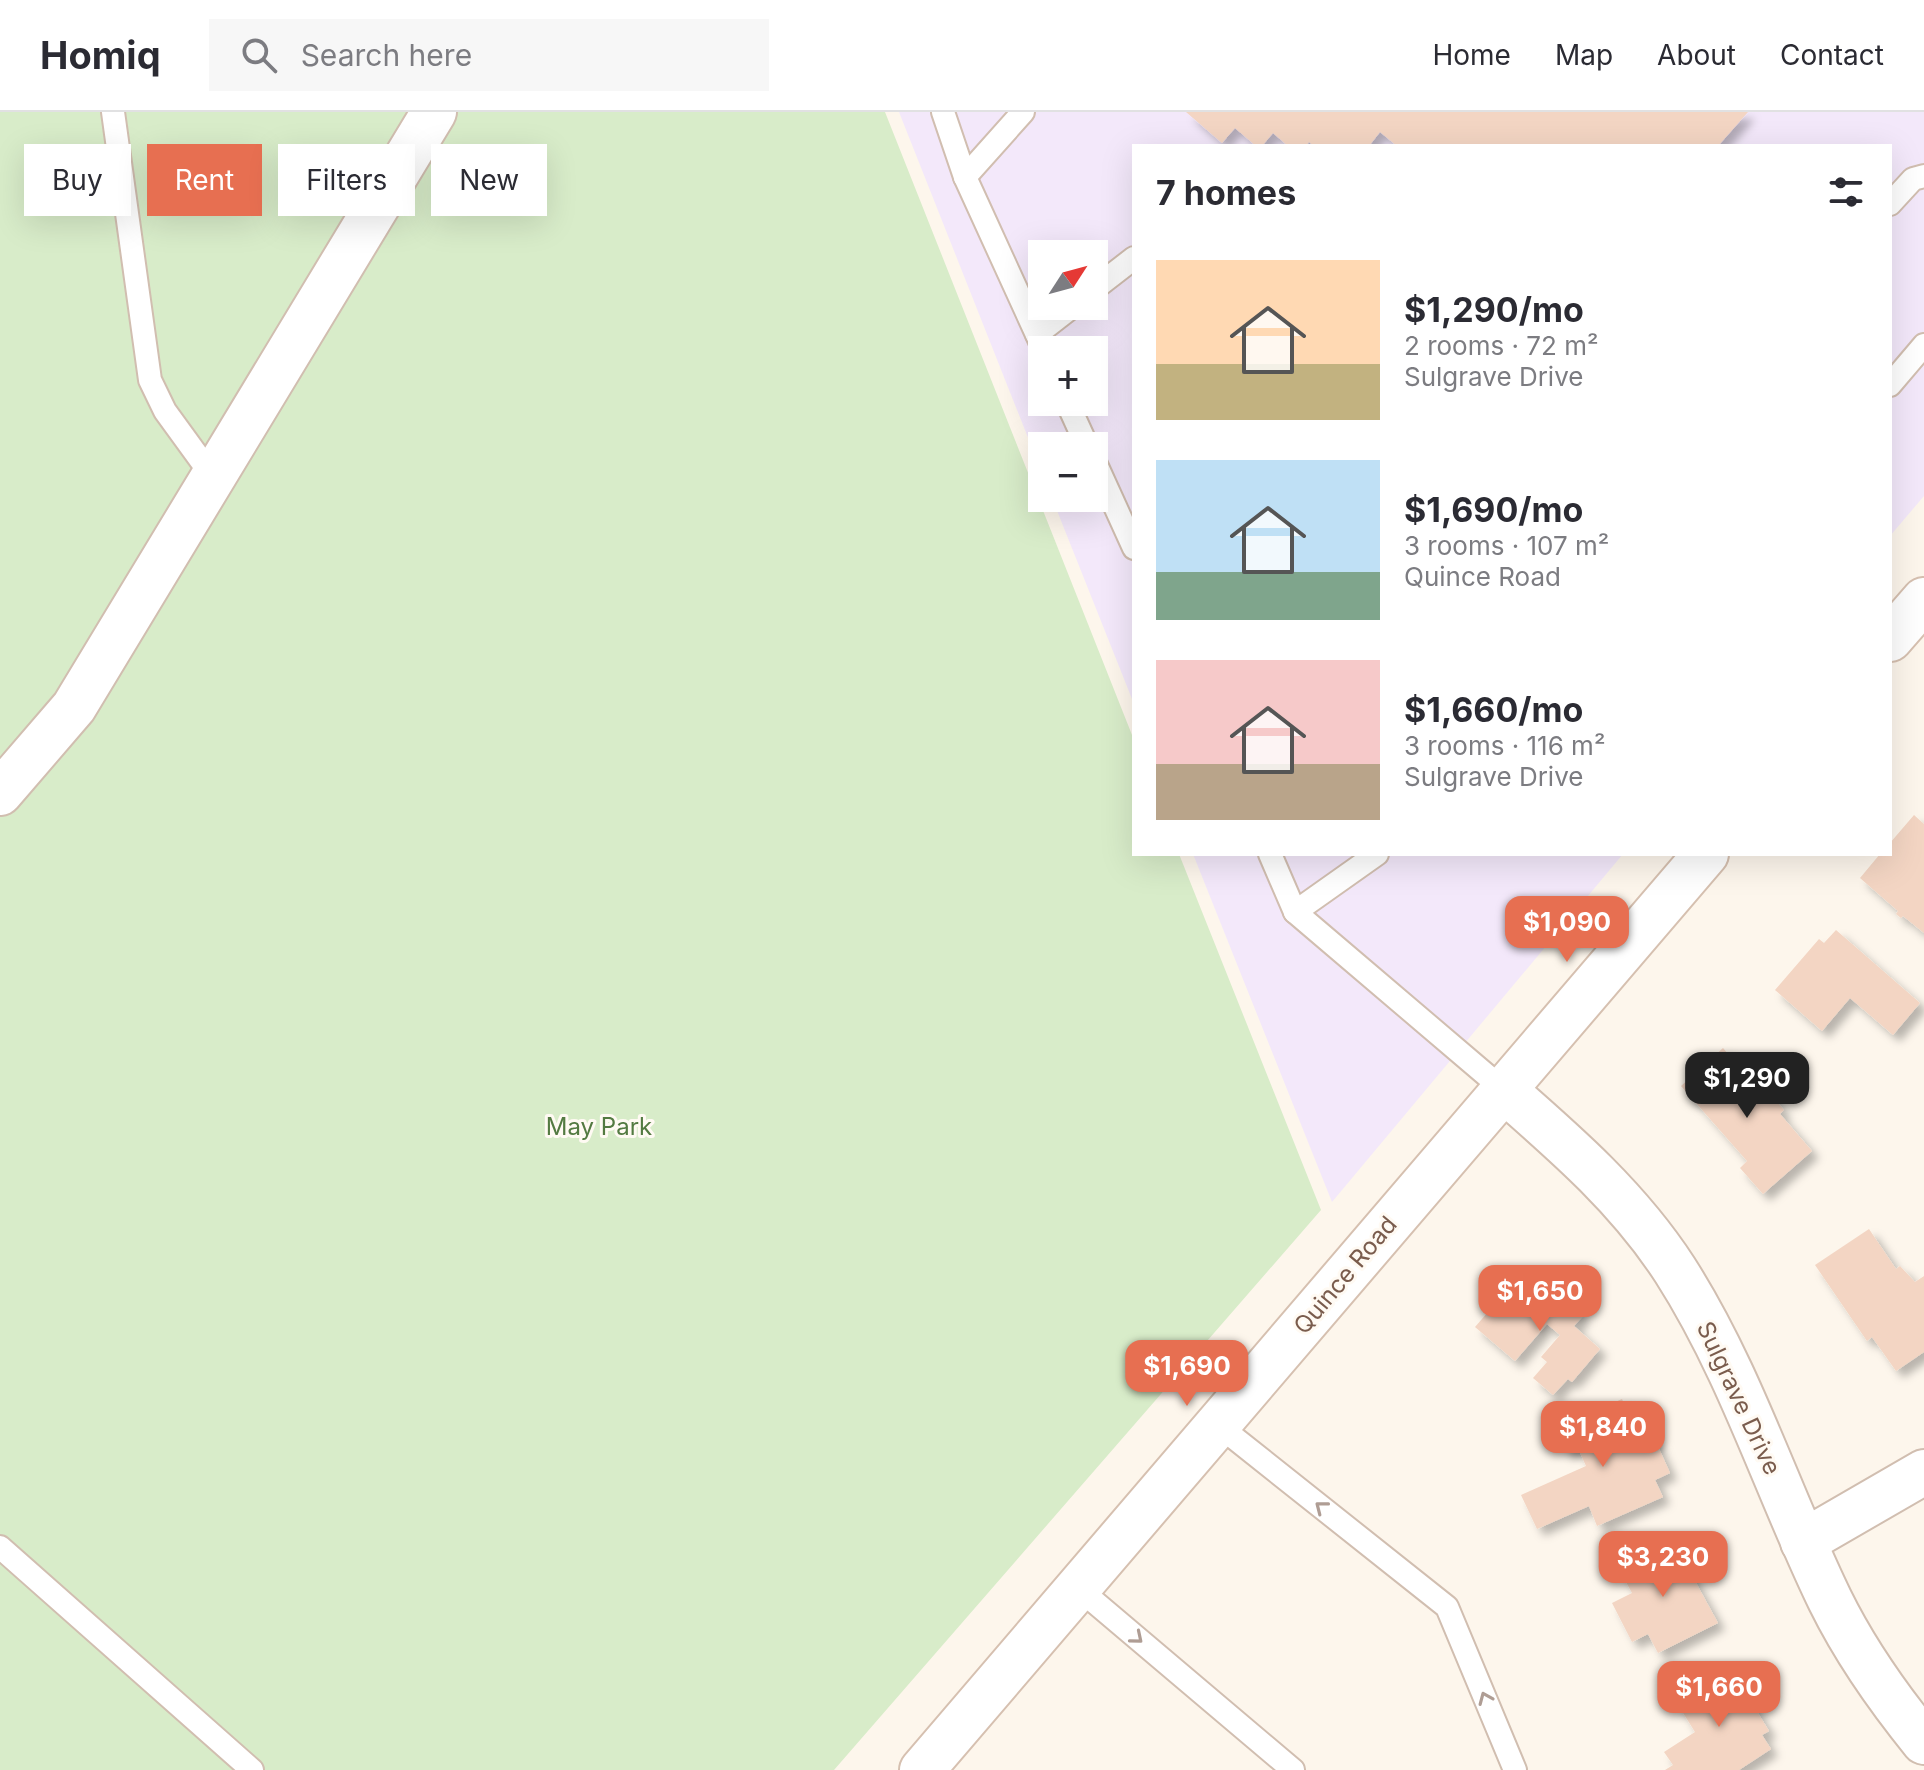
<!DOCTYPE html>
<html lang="en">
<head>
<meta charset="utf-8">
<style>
	:root { --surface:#fff; --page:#f7f7f7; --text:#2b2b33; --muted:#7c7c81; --line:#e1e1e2; --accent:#e76f51 }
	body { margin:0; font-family:Inter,sans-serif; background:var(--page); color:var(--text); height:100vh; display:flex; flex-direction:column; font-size:30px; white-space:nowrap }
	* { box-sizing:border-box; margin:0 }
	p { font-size:26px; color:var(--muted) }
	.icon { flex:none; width:44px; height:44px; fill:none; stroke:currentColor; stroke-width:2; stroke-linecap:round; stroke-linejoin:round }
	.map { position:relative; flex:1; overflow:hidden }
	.panel { position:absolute; left:1132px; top:32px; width:760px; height:712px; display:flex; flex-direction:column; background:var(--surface); border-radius:0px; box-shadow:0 8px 32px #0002 }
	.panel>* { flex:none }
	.hud { position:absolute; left:24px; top:32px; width:760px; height:72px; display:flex; gap:16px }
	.needle { width:52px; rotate:54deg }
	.controls { position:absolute; left:1028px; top:128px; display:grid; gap:16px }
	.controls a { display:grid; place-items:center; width:80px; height:80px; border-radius:0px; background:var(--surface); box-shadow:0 8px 32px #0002; font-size:40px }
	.price { position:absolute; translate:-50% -68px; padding:0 18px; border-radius:16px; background:var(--accent); color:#fff; font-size:26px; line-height:52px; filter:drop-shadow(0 2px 4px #0008) }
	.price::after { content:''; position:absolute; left:50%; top:48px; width:24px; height:18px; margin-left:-12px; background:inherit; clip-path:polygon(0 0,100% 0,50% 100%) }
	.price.selected { background:#222; color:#fff }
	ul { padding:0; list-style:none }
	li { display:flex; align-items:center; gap:24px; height:200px; padding:0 24px }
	li span { display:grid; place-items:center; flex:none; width:224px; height:160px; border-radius:0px; color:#555 }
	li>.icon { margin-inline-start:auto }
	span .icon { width:96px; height:96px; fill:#fffc; stroke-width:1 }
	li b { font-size:34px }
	h2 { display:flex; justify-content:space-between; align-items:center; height:96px; padding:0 24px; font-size:34px }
	.chip { padding:0 28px; border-radius:0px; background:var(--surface); box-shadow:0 8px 32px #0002; font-size:28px; line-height:72px }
	.chip.selected { background:var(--accent); color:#fff }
	header { display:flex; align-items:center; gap:48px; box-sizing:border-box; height:112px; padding:0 40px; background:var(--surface); border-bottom:2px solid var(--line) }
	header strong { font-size:38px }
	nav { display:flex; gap:44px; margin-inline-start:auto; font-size:28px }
	.search { width:560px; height:72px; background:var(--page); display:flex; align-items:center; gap:20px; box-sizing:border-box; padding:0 28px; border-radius:0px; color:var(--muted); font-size:30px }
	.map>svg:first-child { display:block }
	.education { fill:#f3e8fa; fill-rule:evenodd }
	.green { fill:#d8ecc9 }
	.building { fill:#f3d5c3; filter:url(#shadow) }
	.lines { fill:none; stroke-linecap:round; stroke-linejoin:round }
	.service-casing { stroke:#d1beb0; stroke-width:26 }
	.minor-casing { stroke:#d1beb0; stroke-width:48 }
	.secondary-casing { stroke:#d6c0b0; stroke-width:48 }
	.service { stroke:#fff; stroke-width:22 }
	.minor { stroke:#fff; stroke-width:44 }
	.secondary { stroke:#fff; stroke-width:44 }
	.oneway { stroke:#af9d94 }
	.labels { text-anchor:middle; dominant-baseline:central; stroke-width:6; stroke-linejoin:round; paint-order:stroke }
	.park-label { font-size:24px; fill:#537a41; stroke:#fffaf3 }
	.street-label { font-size:24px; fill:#7a5c4d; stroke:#fffaf3 }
</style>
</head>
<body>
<header>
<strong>Homiq</strong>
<div class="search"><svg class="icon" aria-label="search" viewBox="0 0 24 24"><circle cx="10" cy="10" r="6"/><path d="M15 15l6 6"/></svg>Search here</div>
<nav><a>Home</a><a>Map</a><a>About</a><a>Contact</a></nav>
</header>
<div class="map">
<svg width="1924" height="1658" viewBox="0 0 1924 1658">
	<defs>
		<filter id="shadow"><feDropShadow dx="7" dy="7" stdDeviation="4" flood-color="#0004"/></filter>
	</defs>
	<rect width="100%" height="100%" fill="#fdf6ec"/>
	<g class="education">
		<path d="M 899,0 L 1924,0 L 1924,384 L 1890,424 L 1890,34 L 1134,34 L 1134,592 L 1052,386 L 1094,386 L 1094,334 L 1042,334 L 1042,361 ZM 1042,142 L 1094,142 L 1094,194 L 1042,194 ZM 1042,238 L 1094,238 L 1094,290 L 1042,290 Z"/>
		<path d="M 1193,742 L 1623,742 L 1332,1090 Z"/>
	</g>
	<path class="green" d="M 0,0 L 885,0 L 1134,628 L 1134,742 L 1179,742 L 1321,1098 L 834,1658 L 0,1658 Z"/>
	<g class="building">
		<path d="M 1186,0 L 1748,0 L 1718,34 L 1397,34 L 1380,20 L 1369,34 L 1314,34 L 1309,30 L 1306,34 L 1288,34 L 1273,21 L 1262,34 L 1256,34 L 1235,16 L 1222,31 Z"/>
		<path d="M 1914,703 L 1924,712 L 1924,821 L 1903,804 L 1901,806 L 1896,802 L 1898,799 L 1860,766 L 1880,742 L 1890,742 L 1890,731 Z"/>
		<path d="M 1836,818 L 1920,891 L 1893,923 L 1850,886 L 1822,919 L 1775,878 L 1819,827 L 1824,831 Z"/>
		<path d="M 1723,936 L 1748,964 L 1751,961 L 1784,998 L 1780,1002 L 1812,1039 L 1763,1082 L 1740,1056 L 1747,1049 L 1681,974 Z"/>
		<path d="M 1869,1117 L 1896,1157 L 1900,1154 L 1915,1170 L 1924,1164 L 1924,1240 L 1896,1259 L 1872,1225 L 1867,1229 L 1815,1153 Z"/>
		<path d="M 1514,1170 L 1534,1187 L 1544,1175 L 1558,1188 L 1561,1184 L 1583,1204 L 1574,1214 L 1600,1237 L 1572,1270 L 1568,1267 L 1553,1283 L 1533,1266 L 1547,1250 L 1541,1245 L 1560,1223 L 1547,1212 L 1515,1249 L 1475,1215 Z"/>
		<path d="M 1622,1287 L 1630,1306 L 1643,1301 L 1670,1361 L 1655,1368 L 1663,1385 L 1597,1414 L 1589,1394 L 1537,1417 L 1521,1383 L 1586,1354 L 1578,1336 L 1566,1341 L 1556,1316 Z"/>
		<path d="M 1672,1427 L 1718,1511 L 1658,1541 L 1648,1522 L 1632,1530 L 1612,1491 L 1632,1481 L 1618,1455 Z"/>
		<path d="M 1721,1559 L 1733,1576 L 1740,1572 L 1769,1619 L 1762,1623 L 1771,1637 L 1739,1658 L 1665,1658 L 1673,1653 L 1664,1640 L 1695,1620 L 1675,1588 Z"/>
	</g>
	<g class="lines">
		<defs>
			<g id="service">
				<path d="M 113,0 L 150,268 L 165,299 L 213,365"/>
				<path d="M 943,0 L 965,65 L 1044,238"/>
				<path d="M 965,65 L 1023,0"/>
				<path d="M 1890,92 L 1913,67 L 1924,64"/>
				<path d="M 1094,177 L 1134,146"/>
				<path d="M 1037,222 L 1073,194"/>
				<path d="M 1890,273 L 1924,233"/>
				<path d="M 1067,290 L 1087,334"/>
				<path d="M 1094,348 L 1134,436"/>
				<path d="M 1270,742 L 1295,800 L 1504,978"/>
				<path d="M 1295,800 L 1377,742"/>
				<path d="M 1218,1313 L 1447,1495 L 1515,1658"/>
				<path d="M 0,1435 L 252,1658"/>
				<path d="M 1078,1476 L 1293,1658"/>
			</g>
			<g id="minor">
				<path d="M 0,681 L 74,595 L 434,0"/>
				<path d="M 1504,978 C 1567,1033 1629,1087 1675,1158 C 1741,1261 1777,1379 1830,1488 C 1855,1539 1889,1587 1924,1630"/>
				<path d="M 1803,1430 L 1924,1360"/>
			</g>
			<g id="secondary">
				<path d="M 1890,527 L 1924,488"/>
				<path d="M 922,1658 L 1706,742"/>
			</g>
		</defs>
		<use href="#service" class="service-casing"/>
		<use href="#minor" class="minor-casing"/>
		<use href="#secondary" class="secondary-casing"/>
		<use href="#service" class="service"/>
		<use href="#minor" class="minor"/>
		<use href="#secondary" class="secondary"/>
	</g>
	<defs><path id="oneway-chevron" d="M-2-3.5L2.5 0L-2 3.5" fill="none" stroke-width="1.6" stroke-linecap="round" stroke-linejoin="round" transform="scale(2)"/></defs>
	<g class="oneway">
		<use href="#oneway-chevron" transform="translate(1321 1395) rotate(-142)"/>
		<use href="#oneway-chevron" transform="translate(1137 1526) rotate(40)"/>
		<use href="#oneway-chevron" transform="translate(1485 1586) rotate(-113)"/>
	</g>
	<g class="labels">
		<g class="park-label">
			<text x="599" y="1014">May Park</text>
		</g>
		<g class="street-label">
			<text transform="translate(1345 1163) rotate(-50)">Quince Road</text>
			<text transform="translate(1739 1286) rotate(65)">Sulgrave Drive</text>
		</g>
	</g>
</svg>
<div class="controls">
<a><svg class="needle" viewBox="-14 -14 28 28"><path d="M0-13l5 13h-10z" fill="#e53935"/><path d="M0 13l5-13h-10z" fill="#7c7c81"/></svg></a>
<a>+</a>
<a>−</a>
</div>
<b class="price" style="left:1567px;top:852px">$1,090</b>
<b class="price selected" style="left:1747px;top:1008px">$1,290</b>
<b class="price" style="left:1540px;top:1221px">$1,650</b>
<b class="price" style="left:1187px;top:1296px">$1,690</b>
<b class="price" style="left:1603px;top:1357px">$1,840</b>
<b class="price" style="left:1663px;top:1487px">$3,230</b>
<b class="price" style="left:1719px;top:1617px">$1,660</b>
<div class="hud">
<a class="chip">Buy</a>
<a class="chip selected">Rent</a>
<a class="chip">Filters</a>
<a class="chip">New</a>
</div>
<section class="panel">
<h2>7 homes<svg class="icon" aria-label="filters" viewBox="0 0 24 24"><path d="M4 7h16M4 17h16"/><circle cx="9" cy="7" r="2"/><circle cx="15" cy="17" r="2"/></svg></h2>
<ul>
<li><span style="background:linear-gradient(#ffd9b3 65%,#c2b280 0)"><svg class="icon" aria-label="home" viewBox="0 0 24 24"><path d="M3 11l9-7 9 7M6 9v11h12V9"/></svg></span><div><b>$1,290/mo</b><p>2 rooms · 72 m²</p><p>Sulgrave Drive</p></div></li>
<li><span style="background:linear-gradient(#bfe0f5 70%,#7fa58c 0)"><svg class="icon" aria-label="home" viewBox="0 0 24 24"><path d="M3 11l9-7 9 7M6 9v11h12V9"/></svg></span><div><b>$1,690/mo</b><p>3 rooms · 107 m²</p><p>Quince Road</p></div></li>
<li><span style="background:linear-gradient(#f6c9c9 65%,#b9a48a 0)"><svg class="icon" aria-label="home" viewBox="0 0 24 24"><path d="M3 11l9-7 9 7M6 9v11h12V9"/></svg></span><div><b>$1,660/mo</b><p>3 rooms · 116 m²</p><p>Sulgrave Drive</p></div></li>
</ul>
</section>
</div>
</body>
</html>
